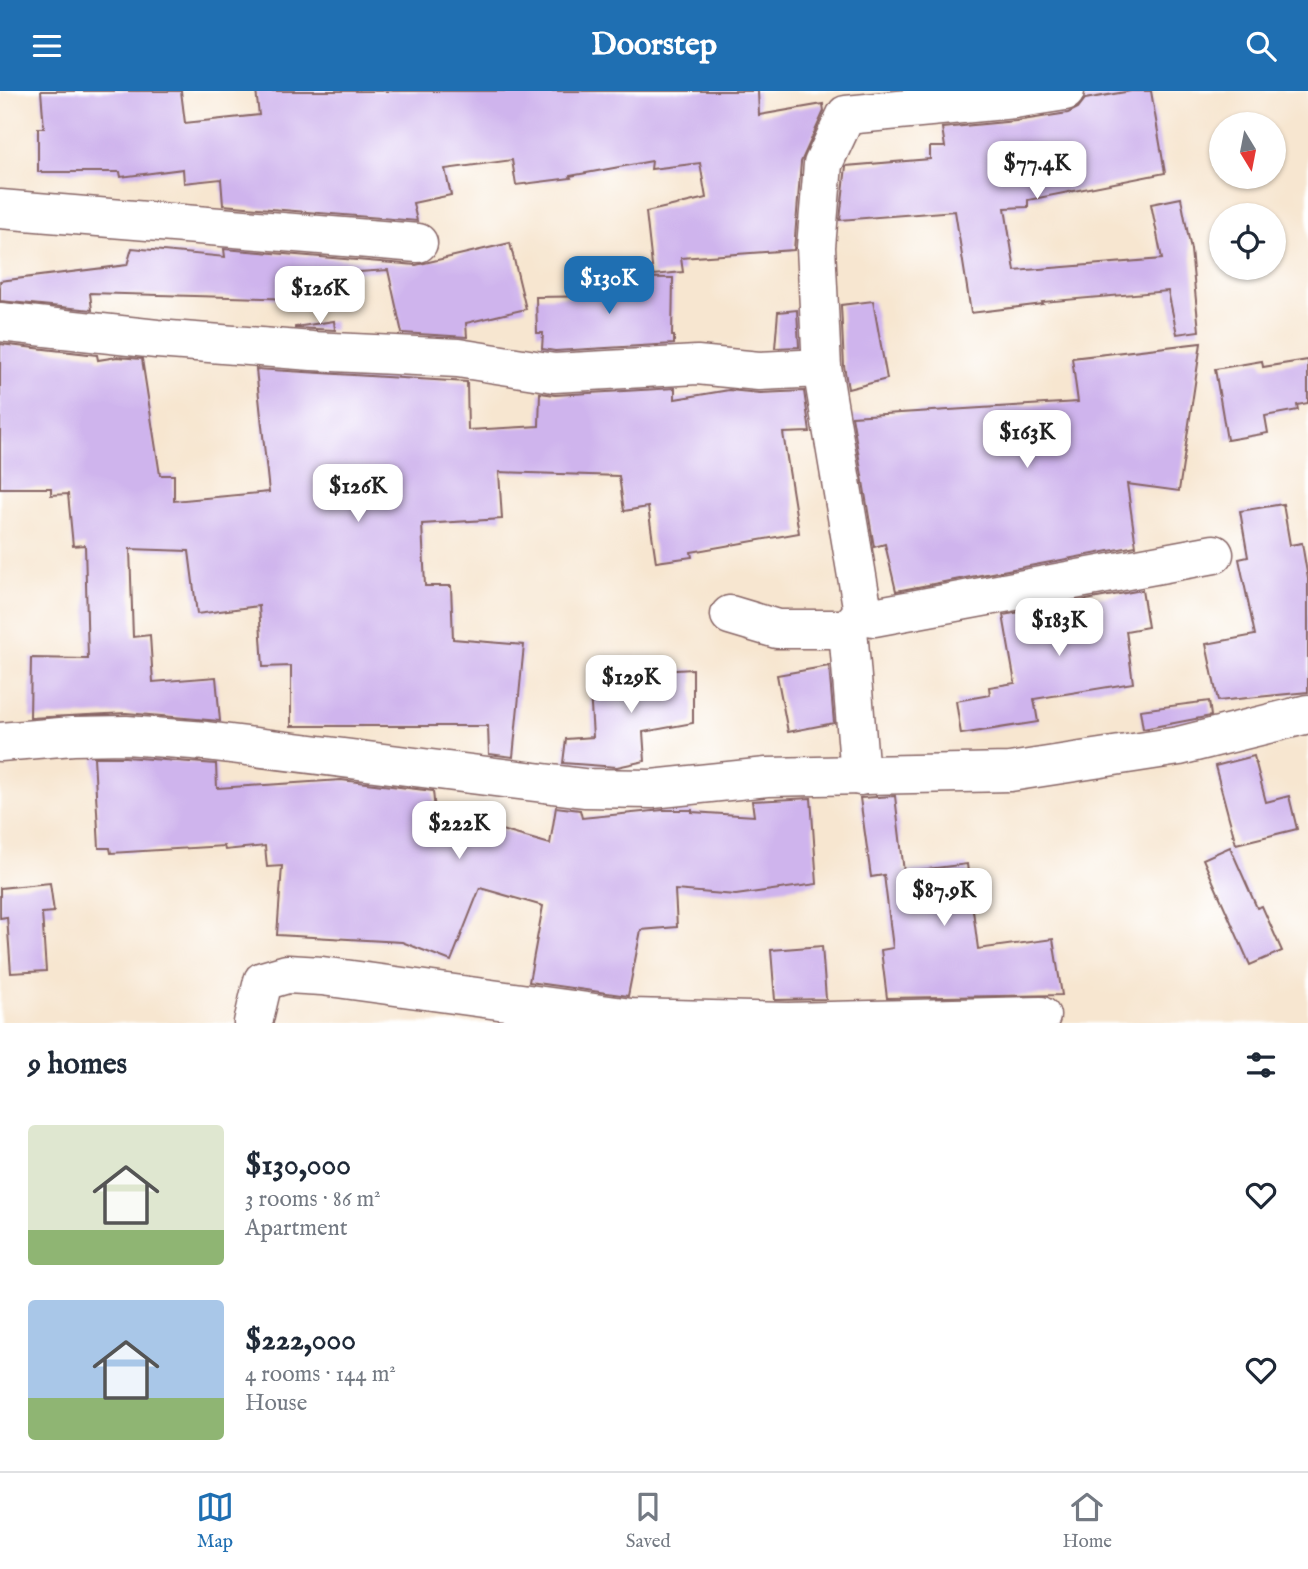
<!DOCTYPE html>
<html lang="en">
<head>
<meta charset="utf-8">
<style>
	:root { --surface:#fff; --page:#f2f2f3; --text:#1f2937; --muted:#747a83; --line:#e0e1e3; --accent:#1f6fb2 }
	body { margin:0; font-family:"IM FELL English",serif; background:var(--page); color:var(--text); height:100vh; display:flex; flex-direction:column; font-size:26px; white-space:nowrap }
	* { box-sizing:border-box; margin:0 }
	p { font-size:23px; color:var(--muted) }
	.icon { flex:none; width:38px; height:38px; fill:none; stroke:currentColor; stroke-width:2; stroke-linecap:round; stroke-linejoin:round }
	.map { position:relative; height:932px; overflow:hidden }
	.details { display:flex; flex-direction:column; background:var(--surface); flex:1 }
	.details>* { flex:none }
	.needle { width:46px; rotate:170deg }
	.buttons { position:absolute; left:1209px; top:21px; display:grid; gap:14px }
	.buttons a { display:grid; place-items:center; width:77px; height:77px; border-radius:50%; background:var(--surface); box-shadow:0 2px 5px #0004; font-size:35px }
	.price { position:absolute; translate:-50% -60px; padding:0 16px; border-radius:14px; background:#fff; color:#222; font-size:23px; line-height:46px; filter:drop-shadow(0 2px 4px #0008) }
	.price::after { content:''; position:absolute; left:50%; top:42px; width:21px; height:16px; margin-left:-10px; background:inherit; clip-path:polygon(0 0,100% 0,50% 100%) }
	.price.selected { background:var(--accent); color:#fff }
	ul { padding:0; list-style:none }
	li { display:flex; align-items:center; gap:21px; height:175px; padding:0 28px }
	li span { display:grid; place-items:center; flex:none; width:196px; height:140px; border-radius:7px; color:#555 }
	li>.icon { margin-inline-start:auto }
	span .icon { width:84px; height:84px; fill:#fffc; stroke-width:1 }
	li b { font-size:30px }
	h2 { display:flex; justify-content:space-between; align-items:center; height:84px; padding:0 28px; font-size:30px }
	header { display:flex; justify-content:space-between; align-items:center; height:91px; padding:0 28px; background:var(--accent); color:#fff; font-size:32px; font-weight:800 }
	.tabs { display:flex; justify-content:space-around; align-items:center; height:98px; border-top:2px solid var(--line); background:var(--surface); font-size:19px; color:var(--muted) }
	.tabs a { display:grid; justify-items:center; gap:4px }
	.tabs .selected { color:var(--accent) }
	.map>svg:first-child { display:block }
	.building { fill:#cfb4ed }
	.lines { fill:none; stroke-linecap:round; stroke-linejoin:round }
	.minor-casing { stroke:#876565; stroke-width:41 }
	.minor { stroke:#fff; stroke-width:38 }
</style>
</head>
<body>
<header><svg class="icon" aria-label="menu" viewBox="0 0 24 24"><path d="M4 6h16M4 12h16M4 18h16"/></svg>Doorstep<svg class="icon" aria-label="search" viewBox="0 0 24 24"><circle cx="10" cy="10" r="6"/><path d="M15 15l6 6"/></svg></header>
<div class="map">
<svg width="1308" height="932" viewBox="0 0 1308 932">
	<rect width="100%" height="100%" fill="#fff"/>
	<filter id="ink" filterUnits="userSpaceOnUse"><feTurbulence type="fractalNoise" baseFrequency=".0143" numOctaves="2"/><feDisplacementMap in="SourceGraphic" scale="14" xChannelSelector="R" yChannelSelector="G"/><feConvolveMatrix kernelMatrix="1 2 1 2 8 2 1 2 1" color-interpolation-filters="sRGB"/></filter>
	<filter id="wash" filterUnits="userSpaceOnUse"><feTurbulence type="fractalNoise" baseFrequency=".00686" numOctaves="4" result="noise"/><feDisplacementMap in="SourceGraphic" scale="28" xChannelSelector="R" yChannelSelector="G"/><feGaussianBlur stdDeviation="1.57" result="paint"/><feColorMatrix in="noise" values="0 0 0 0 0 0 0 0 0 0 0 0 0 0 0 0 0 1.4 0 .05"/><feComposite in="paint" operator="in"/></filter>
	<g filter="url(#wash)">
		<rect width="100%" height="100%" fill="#f7e6d0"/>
		<g id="blocks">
			<g class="building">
				<path d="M 41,0 L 181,0 L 185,32 L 259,24 L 256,0 L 758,0 L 759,24 L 823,13 L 824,20 L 801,71 L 794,159 L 681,167 L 683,181 L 653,184 L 646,121 L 706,107 L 700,72 L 651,78 L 652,70 L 570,85 L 571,87 L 516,94 L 512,69 L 445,78 L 451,104 L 413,112 L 417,130 L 223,114 L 221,88 L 184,92 L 183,78 L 121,86 L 120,81 L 38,81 L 38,37 L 44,37 Z"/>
				<path d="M 1131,0 L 1151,0 L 1165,82 L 1028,109 L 1028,116 L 1005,117 L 1015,180 L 1162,168 L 1151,113 L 1181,107 L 1191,159 L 1199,240 L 1177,243 L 1168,200 L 1042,211 L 1043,213 L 971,222 L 955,120 L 840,129 L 846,75 L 930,68 L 930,56 L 945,56 L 942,37 L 1016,30 L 1068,22 L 1078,17 L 1085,8 Z"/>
				<path d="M 510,152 L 526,218 L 466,232 L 467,246 L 402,242 L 388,179 L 329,183 L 332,209 L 90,202 L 92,219 L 0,210 L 0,190 L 127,174 L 132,157 L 225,166 L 224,158 L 416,174 Z"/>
				<path d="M 606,186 L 673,187 L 672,245 L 674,245 L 674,253 L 555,260 L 542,258 L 543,242 L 537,242 L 536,206 L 605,205 Z"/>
				<path d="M 873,210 L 887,288 L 848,298 L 844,275 L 841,214 Z"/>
				<path d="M 797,219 L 799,256 L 775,257 L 778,221 Z"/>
				<path d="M 334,230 L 335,239 L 295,237 L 295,236 Z"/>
				<path d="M 1201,252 L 1179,400 L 1127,393 L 1136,455 L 896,500 L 885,453 L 874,456 L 852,325 L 1078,311 L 1072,267 Z"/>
				<path d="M 0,253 L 97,264 L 98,269 L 117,266 L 142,268 L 160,384 L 174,384 L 174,410 L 269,401 L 256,278 L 467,291 L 468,339 L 539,335 L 540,302 L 555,304 L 675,297 L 675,308 L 729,299 L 760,302 L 804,300 L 810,341 L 783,342 L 799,442 L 691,461 L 692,466 L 656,471 L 648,416 L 624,420 L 619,385 L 499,381 L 502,428 L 422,433 L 425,495 L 451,495 L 453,548 L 524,554 L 513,666 L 489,663 L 488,635 L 291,635 L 291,575 L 263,576 L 259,515 L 197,523 L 189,460 L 130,458 L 133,546 L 150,544 L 153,591 L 216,586 L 220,630 L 126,622 L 30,627 L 31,567 L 88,568 L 85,454 L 73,455 L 68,403 L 51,404 L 51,397 L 0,397 Z"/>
				<path d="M 1308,269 L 1308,312 L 1297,314 L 1298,319 L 1265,325 L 1268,342 L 1227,349 L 1215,278 L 1262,270 L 1263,276 Z"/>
				<path d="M 1283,413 L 1290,454 L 1302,452 L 1308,488 L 1308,601 L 1218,610 L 1206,553 L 1255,544 L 1239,468 L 1248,466 L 1240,420 Z"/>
				<path d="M 1142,499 L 1148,536 L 1126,540 L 1133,592 L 1034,608 L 1038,631 L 961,643 L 956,610 L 990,604 L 989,596 L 1015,592 L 1003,524 Z"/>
				<path d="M 829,575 L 834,632 L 788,641 L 777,584 Z"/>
				<path d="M 693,578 L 693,632 L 643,641 L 645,670 L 617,676 L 563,672 L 566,648 L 593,646 L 589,584 Z"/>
				<path d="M 1209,610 L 1211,625 L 1143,638 L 1140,619 Z"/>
				<path d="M 1254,665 L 1266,711 L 1289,705 L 1297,738 L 1236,753 L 1215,675 Z"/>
				<path d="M 94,666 L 125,666 L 216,673 L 217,697 L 341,689 L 433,700 L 435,720 L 550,753 L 556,716 L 580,719 L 582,727 L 663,719 L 692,719 L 692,721 L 754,725 L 752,710 L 811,707 L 817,793 L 736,804 L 675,799 L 677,836 L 641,839 L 628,905 L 529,891 L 543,815 L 480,797 L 451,870 L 402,851 L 277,844 L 282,775 L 267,776 L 265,755 L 225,759 L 224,755 L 111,762 L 110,757 L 99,757 Z"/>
				<path d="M 895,705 L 904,781 L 967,773 L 978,858 L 1053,848 L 1062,904 L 887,907 L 881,859 L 893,857 L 884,784 L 871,786 L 860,707 Z"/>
				<path d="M 1230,756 L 1257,817 L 1262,815 L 1282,860 L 1250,874 L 1203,768 Z"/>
				<path d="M 50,792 L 54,821 L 42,822 L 46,880 L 11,882 L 7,826 L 0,827 L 0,797 Z"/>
				<path d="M 822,855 L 826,908 L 775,909 L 771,859 Z"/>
			</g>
		</g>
	</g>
	<g filter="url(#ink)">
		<use href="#blocks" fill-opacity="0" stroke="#876565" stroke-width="2"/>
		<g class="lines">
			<defs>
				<g id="minor">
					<path d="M 1065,0 L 1014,8 L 846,24 L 823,73 L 816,156 L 822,277 L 863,521 L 868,525 L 874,526 L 1214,463"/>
					<path d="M 0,118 L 418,152"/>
					<path d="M 0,231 L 157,248 L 312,260 L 458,267 L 554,282 L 697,274 L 759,280 L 822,277"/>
					<path d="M 730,524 L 777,538 L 848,538"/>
					<path d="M 0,651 L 73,645 L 126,644 L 206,650 L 584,697 L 652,698 L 767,686 L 1010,681 L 1179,655 L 1308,623"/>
					<path d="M 860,685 L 848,538 L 863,521"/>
					<path d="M 253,932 L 263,890 L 287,883 L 322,885 L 631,927 L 788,931 L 1041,925"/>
				</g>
			</defs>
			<use href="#minor" class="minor-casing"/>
			<use href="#minor" class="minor"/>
		</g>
	</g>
</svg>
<div class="buttons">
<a><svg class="needle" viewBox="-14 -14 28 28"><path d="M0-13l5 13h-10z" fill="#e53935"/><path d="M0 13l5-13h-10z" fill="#747a83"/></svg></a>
<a><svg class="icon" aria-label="locate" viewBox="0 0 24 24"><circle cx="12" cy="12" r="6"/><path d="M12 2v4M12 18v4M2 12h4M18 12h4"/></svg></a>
</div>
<b class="price" style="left:1037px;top:110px">$77.4K</b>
<b class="price selected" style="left:609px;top:225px">$130K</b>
<b class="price" style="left:320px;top:235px">$126K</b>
<b class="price" style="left:1027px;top:379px">$163K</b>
<b class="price" style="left:358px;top:433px">$126K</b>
<b class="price" style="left:1059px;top:567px">$183K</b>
<b class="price" style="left:631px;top:624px">$129K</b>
<b class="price" style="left:459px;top:770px">$222K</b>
<b class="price" style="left:944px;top:837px">$87.9K</b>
</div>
<section class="details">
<h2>9 homes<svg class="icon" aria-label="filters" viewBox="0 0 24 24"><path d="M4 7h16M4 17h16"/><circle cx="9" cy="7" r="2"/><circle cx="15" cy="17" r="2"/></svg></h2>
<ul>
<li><span style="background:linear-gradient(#dfe7d0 75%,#8fb573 0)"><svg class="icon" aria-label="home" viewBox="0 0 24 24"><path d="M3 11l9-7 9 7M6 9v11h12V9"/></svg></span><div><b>$130,000</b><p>3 rooms · 86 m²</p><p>Apartment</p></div><svg class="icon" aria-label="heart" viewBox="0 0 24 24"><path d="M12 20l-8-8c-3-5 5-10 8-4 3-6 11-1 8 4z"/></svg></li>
<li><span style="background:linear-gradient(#a9c7e8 70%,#8fb573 0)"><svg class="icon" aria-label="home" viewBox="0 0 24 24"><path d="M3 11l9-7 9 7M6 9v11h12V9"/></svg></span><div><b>$222,000</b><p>4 rooms · 144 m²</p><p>House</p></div><svg class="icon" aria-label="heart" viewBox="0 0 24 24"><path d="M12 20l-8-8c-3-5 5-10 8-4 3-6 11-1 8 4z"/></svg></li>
</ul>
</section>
<nav class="tabs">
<a class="selected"><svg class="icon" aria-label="map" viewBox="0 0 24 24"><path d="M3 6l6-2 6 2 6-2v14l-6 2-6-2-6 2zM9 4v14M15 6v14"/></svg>Map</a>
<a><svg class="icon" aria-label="saved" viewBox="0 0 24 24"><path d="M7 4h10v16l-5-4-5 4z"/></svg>Saved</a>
<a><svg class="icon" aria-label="home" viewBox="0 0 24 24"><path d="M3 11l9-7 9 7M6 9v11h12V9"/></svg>Home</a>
</nav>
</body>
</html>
